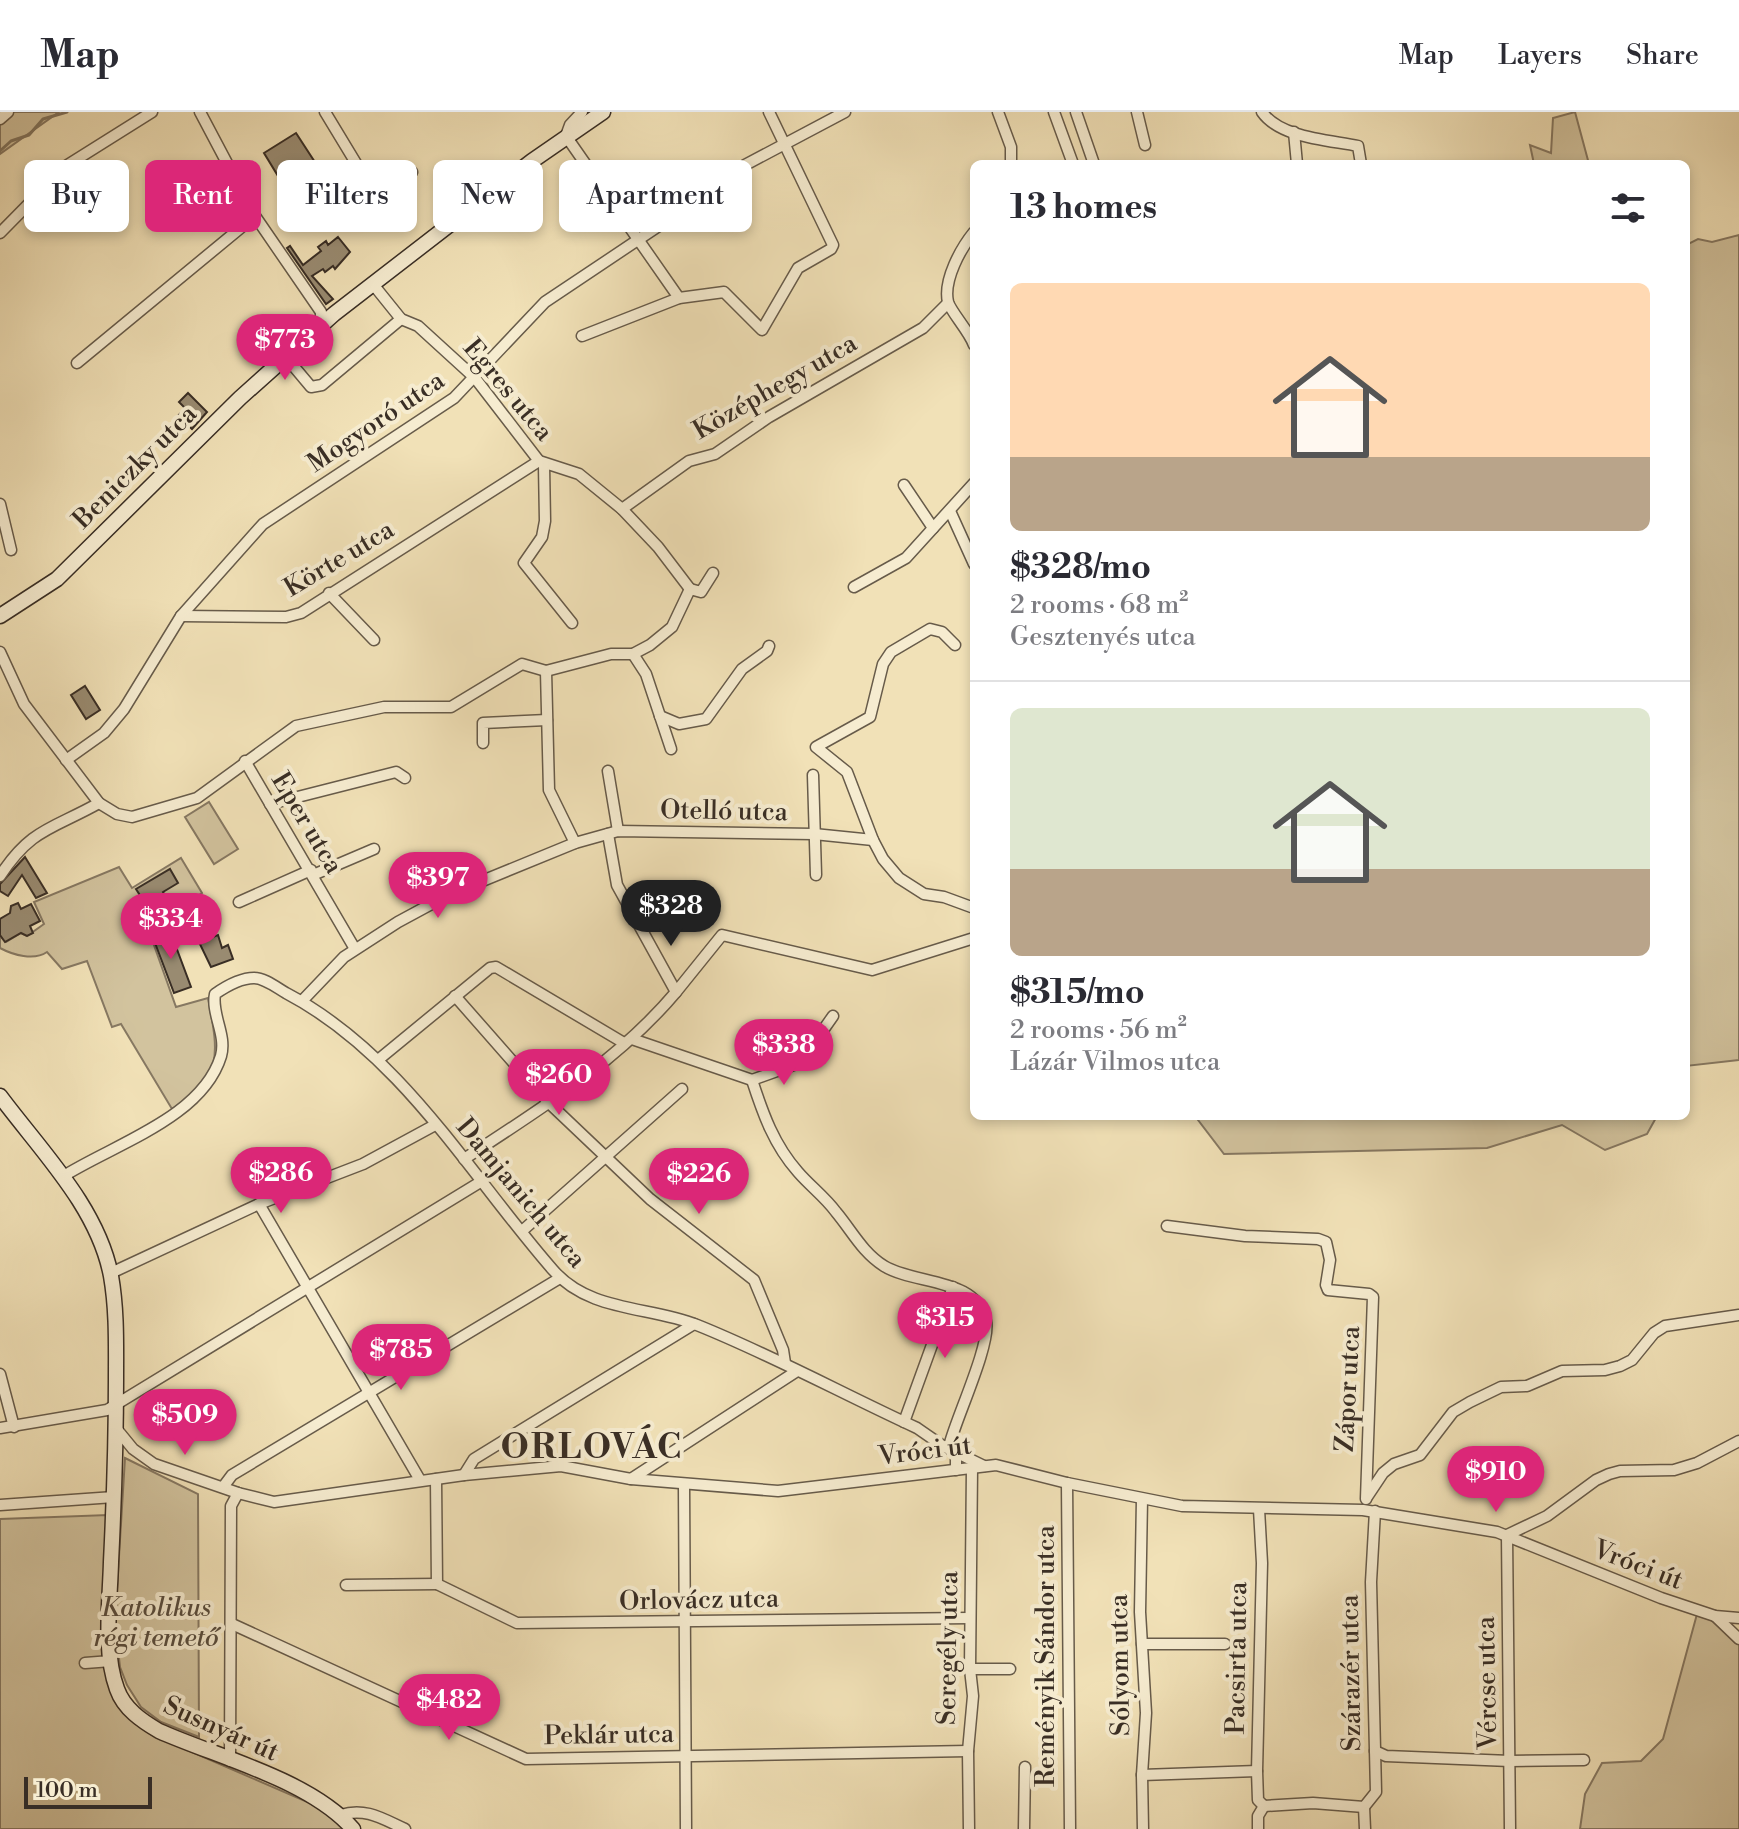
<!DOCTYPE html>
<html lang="en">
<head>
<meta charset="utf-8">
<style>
	:root { --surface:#fff; --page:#f7f7f7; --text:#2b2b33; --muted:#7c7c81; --line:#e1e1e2; --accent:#db2777 }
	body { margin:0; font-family:"Libre Bodoni",serif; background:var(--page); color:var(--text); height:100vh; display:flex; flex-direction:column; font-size:30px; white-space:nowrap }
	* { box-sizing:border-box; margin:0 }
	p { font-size:26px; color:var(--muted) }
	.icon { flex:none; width:44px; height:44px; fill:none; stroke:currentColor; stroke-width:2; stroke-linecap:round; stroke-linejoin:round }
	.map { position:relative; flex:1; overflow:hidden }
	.panel { position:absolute; left:970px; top:48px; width:720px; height:960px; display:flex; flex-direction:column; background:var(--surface); border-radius:12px; box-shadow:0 4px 12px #0003 }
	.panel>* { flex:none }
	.top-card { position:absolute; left:24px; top:48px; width:760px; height:72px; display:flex; gap:16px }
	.scale { position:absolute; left:24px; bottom:20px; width:128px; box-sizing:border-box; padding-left:8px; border:4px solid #392e25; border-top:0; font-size:22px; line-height:28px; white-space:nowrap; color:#392e25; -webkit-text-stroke:6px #f6ecd0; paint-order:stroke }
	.price { position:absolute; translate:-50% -68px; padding:0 18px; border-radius:28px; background:var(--accent); color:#fff; font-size:26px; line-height:52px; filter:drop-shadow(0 2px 4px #0008) }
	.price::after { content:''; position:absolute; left:50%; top:48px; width:24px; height:18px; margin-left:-12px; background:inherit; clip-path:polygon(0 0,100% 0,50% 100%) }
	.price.current { background:#222; color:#fff }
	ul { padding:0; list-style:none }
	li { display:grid; align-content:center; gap:16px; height:424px; padding:0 40px }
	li+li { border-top:2px solid var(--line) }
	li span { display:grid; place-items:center; height:248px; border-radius:12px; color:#555 }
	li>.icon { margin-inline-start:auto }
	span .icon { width:144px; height:144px; fill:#fffc; stroke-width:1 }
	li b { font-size:34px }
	h2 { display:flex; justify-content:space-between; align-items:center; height:96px; padding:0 40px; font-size:34px }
	.tag { padding:0 28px; border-radius:12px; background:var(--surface); box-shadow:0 4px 12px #0003; font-size:28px; line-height:72px }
	.tag.current { background:var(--accent); color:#fff }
	header { display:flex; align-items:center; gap:48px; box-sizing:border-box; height:112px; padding:0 40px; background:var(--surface); border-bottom:2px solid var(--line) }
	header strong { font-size:38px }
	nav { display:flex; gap:44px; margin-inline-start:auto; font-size:28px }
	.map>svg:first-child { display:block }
	.green { fill:#d2c39e; stroke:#867862; stroke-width:2 }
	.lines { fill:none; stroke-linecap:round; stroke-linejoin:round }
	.stream { stroke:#82755f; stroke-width:3 }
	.building { fill:#998b71; stroke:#392e25; stroke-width:2 }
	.street-casing { stroke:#675b4a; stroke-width:13 }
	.secondary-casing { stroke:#392e25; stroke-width:17 }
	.street { stroke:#f6ecd0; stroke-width:10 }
	.secondary { stroke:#f6ecd0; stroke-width:14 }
	.labels { text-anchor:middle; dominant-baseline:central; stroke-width:8; stroke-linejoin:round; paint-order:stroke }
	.street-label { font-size:26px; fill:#392e25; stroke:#f6ecd0 }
	.park-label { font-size:26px; font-style:italic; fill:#584c3d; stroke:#f6ecd0 }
	.district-label { font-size:34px; font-weight:bold; letter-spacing:2px; fill:#392e25; stroke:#f6ecd0 }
</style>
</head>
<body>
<header>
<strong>Map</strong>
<nav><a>Map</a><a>Layers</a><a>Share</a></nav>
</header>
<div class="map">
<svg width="1739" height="1717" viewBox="0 0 1739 1717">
	<rect width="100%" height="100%" fill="#f1e1b7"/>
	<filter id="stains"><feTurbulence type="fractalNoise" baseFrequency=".0025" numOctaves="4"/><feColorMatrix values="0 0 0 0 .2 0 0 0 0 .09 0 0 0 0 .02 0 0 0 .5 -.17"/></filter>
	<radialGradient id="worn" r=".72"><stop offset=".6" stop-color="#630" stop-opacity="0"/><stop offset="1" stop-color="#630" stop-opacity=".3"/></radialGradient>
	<g class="green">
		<path d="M 8,0 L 59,0 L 0,42 L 0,8 Z"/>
		<path d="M 1575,0 L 1589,52 L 1534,52 L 1530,33 L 1551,41 L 1553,6 Z"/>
		<path d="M 1739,123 L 1739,948 L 1686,954 L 1686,133 L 1698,127 L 1712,130 Z"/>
		<path d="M 209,690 L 238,737 L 214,752 L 185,705 Z"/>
		<path d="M 181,746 L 202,781 L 149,819 L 176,895 L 208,886 C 218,939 225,966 172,997 L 121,912 L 112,915 L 87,849 L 62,857 L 47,840 C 34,849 13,843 0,836 L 0,824 L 6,830 L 21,821 L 27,824 L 44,812 L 34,790 L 119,755 L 132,776 Z"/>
		<path d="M 1195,1004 L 1657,1004 L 1647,1022 L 1605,1038 L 1562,1013 L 1487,1036 L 1224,1042 Z"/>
		<path d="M 125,1346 L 198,1382 L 199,1625 L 161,1610 L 141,1595 L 127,1573 L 120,1555 L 115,1510 Z"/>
		<path d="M 108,1403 L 103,1550 L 120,1594 L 150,1622 L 326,1698 L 343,1717 L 0,1717 L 0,1407 Z"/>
		<path d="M 1697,1502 L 1715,1504 L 1739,1527 L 1739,1717 L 1580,1717 L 1585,1682 L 1602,1651 L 1641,1649 L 1663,1627 Z"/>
	</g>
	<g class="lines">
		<path class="stream" d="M 0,39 L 11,29 L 29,23 L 43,7 L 67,0"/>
	</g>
	<g class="building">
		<path d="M 296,21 L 322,61 L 289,82 L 264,41 Z"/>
		<path d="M 307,89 L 323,110 L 313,118 L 297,97 Z"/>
		<path d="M 338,125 L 350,140 L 335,157 L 333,154 L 325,160 L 323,157 L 312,164 L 333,187 L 326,192 L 287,136 L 290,134 L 303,153 L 321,139 L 318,135 L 326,129 L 328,133 Z"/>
		<path d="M 188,281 L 207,300 L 192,317 L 178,304 L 185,296 L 179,290 Z"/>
		<path d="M 85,574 L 100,598 L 86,607 L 71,583 Z"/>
		<path d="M 25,745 L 47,781 L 36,786 L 22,763 L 8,784 L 0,779 L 0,772 Z"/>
		<path d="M 170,757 L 178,771 L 163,780 L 169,790 L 155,798 L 149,788 L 145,791 L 136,777 Z"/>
		<path d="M 18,791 L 21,797 L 31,792 L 40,809 L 30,814 L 33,821 L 27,824 L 21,821 L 5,830 L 0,823 L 0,807 L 10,801 L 11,794 Z"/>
		<path d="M 198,793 L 213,825 L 218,823 L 222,836 L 228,833 L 233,847 L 211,855 L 184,799 Z"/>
		<path d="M 169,816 L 191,875 L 174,881 L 152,823 Z"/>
	</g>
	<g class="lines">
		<defs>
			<g id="street">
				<path d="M 200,0 L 255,104 L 321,200 L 321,206 L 315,212"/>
				<path d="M 325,0 L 368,71 L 393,72 L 412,60"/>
				<path d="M 582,0 L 570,13 L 566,24 L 679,186"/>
				<path d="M 998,0 L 1011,35 L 1011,52"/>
				<path d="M 1054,0 L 1073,52"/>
				<path d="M 1076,0 L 1094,52"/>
				<path d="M 1137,0 L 1145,33"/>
				<path d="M 1262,0 C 1280,26 1329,28 1358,34 L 1361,52"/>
				<path d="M 0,7 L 8,0"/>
				<path d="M 1294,20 L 1297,52"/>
				<path d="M 974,120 C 961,136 943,168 948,190 C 951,200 969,219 974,233"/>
				<path d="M 0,121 L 66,54 L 152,0"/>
				<path d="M 372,171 L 401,207 L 418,214 L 475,266 L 539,349 L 579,362 L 622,397 L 658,435 L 690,477"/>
				<path d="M 582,224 L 679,186 L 724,180 L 762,218 L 798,156 L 831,137 L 833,133 L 769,0"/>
				<path d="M 288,241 L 285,244 L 311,275 L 322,273 L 401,207"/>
				<path d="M 77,251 L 255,104"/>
				<path d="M 544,353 L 545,409 L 542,425 L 524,451 L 572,511"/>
				<path d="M 904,373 L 933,416"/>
				<path d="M 0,392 L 11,438"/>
				<path d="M 622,397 L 689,349 L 715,342 L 769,305 L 923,216 L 948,191"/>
				<path d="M 950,399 L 974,452"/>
				<path d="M 854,475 L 906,446 L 974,371"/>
				<path d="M 690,477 L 701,480 L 713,461"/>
				<path d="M 329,481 L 374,528"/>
				<path d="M 181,504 L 286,505 L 301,501 L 539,349"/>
				<path d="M 955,533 L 942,520 L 930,517 L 891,540 L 883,552 L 870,605 L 816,635 L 847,660 L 873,728 L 883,747 L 899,766 L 924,782 L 944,785 L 974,796"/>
				<path d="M 0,540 L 24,592 L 99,691 L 117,702 L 132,705 L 197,686 L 296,614 L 384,595 L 451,595 L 522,552 L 546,559 L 611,542 L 633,542 L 650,533 L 672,515 L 690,477"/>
				<path d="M 633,542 L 646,562 L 671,637"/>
				<path d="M 546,559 L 549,678 L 575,731"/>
				<path d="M 660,604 L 679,612 L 706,607 L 742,557 L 767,539 L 769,534"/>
				<path d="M 483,631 L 483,611 L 547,608"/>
				<path d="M 66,648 L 104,621 L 124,597 L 181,504 L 263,412 L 454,286 L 545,190 L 702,85 L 745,53 L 845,0"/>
				<path d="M 245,649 L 355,837"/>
				<path d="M 608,659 L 618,719"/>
				<path d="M 813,663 L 816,763"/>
				<path d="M 270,692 L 396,660 L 405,666"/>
				<path d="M 313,763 L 374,737"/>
				<path d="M 0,764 C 31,716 53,717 99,691"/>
				<path d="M 239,790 L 311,758"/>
				<path d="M 676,880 L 722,823 L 872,858 L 974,826"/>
				<path d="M 455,884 L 549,991 L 650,1087 L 754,1168 L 783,1238 L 785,1251"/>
				<path d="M 302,889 L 344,845 L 398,810 L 448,783 L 575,731 L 618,719 L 814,722 L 873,728"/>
				<path d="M 632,927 L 752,968"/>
				<path d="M 378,948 L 490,856 L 496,855 L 624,931"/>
				<path d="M 752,968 C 763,1002 774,1033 798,1060 C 810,1074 825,1085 836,1100 C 852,1119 862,1140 884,1154 C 915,1173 977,1165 986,1209 C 991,1232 957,1304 950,1331 L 956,1341 L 956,1358"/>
				<path d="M 752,968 L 805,949 L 805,944 L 833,904"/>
				<path d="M 464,1047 C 539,998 618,949 676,880 L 617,773 L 608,722"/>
				<path d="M 62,1065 C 114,1032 202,1006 221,944 C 227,923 211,902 215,882 C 225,875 241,866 254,866 C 265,866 277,876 286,881 C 402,942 469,1062 553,1158 C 589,1200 649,1194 697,1213 C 772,1243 843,1282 917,1316 L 943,1334 L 984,1354"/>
				<path d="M 259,1092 L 420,1368"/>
				<path d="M 1167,1114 L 1245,1124 L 1318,1127 L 1326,1130 L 1330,1148 L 1326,1173 L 1328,1178 L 1369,1182 L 1373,1185 L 1366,1387"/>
				<path d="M 522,1119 L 682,977"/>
				<path d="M 111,1161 L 259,1092 L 363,1052 L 435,1013"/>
				<path d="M 0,1262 L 14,1315"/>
				<path d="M 904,1310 L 953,1175"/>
				<path d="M 115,1315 L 133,1337 L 154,1352 L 238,1381 L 274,1390 L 464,1363 L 561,1354 L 631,1367 L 778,1379 L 996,1353 L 1067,1371 L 1182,1394 L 1363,1398 L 1497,1420 L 1661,1486 L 1715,1504 L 1739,1506"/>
				<path d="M 0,1316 L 107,1298 L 482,1069"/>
				<path d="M 464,1363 L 474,1347 L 694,1212"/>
				<path d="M 436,1367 L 437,1472 L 517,1511 L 970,1506"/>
				<path d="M 631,1367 L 797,1259"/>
				<path d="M 1067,1371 L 1070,1717"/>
				<path d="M 684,1373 L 686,1717"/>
				<path d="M 223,1375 L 232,1363 L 560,1166"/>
				<path d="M 1367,1385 L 1383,1361 L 1394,1352 L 1420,1343 L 1453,1300 L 1470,1290 L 1501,1275 L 1527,1274 L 1562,1259 L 1605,1258 L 1620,1254 L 1632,1248 L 1654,1221 L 1665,1214 L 1739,1203"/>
				<path d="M 1142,1387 L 1140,1500 L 1146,1601 L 1142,1663 L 1143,1717"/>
				<path d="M 0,1393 L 114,1385"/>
				<path d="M 1259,1397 L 1262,1451 L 1257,1659 L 1258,1688 L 1264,1694"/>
				<path d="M 346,1473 L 437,1472"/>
				<path d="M 1715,1504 L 1739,1527"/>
				<path d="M 232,1512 L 526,1647 L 968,1639"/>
				<path d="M 1142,1532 L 1225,1532"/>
				<path d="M 85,1551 L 111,1549"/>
				<path d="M 970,1557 L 1010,1557"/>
				<path d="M 1375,1639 L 1386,1644 L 1510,1649 L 1584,1648"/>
				<path d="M 230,1649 L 231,1394 L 238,1381"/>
				<path d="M 1142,1663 L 1257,1659"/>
				<path d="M 1264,1694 L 1313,1691 L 1364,1695"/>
				<path d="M 1364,1695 L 1376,1680 L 1371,1470 L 1375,1399"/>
				<path d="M 1364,1695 L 1365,1717"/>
				<path d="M 341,1703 C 365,1695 383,1707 405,1717"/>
				<path d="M 969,1717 L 968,1639 L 973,1584 L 970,1557 L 972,1356"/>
				<path d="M 1024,1717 L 1025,1655"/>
				<path d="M 1258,1717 L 1258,1704 L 1264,1694"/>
				<path d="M 1510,1717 L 1507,1423 L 1547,1404 L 1596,1368 L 1609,1362 L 1620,1359 L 1674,1358 L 1697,1351 L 1739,1329"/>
			</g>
			<g id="secondary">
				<path d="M 0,504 L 57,467 L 240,286 L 334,202 L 532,49 L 603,0"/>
				<path d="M 0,984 C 40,1038 98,1095 111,1164 C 117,1198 116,1233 116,1267 C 116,1328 114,1389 111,1450 C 110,1490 103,1539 117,1577 C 124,1597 142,1609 159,1619 C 220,1646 310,1668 353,1717"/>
			</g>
		</defs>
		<use href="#street" class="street-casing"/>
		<use href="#secondary" class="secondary-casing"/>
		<use href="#street" class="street"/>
		<use href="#secondary" class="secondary"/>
	</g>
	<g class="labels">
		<g class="street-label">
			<text transform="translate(775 275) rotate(-30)">Középhegy utca</text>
			<text transform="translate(508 278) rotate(50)">Egres utca</text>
			<text transform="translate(376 310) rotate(-34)">Mogyoró utca</text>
			<text transform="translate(135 355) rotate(-45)">Beniczky utca</text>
			<text transform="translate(339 447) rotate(-31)">Körte utca</text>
			<text transform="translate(724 699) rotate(1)">Otelló utca</text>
			<text transform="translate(307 711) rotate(59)">Eper utca</text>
			<text transform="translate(521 1081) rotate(50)">Damjanich utca</text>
			<text transform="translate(1348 1277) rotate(-87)">Zápor utca</text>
			<text transform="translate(925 1339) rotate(-7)">Vróci út</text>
			<text transform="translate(1638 1453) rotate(21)">Vróci út</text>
			<text transform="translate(699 1488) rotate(-1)">Orlovácz utca</text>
			<text transform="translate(948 1536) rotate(-89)">Seregély utca</text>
			<text transform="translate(1046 1544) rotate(-90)">Reményik Sándor utca</text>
			<text transform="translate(1237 1546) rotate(-89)">Pacsirta utca</text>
			<text transform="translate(1120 1553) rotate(-91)">Sólyom utca</text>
			<text transform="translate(1351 1561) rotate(-91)">Szárazér utca</text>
			<text transform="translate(1487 1571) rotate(-91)">Vércse utca</text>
			<text transform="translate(221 1617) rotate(24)">Susnyár út</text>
			<text transform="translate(609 1623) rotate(-1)">Peklár utca</text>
		</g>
		<g class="park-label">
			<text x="156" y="1496">Katolikus<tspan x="156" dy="30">régi temető</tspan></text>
		</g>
		<g class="district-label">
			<text x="592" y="1336">ORLOVÁC</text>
		</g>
	</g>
	<rect width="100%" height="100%" filter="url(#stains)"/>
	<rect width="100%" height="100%" fill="url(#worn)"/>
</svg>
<div class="scale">100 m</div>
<b class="price" style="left:285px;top:270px">$773</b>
<b class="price" style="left:438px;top:808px">$397</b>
<b class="price current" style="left:671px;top:836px">$328</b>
<b class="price" style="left:171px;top:849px">$334</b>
<b class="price" style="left:784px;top:975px">$338</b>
<b class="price" style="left:559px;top:1005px">$260</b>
<b class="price" style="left:281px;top:1103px">$286</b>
<b class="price" style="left:699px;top:1104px">$226</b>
<b class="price" style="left:945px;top:1248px">$315</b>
<b class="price" style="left:401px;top:1280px">$785</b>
<b class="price" style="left:185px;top:1345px">$509</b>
<b class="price" style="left:1496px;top:1402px">$910</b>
<b class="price" style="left:449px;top:1630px">$482</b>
<div class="top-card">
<a class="tag">Buy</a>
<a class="tag current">Rent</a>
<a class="tag">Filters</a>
<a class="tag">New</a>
<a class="tag">Apartment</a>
</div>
<section class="panel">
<h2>13 homes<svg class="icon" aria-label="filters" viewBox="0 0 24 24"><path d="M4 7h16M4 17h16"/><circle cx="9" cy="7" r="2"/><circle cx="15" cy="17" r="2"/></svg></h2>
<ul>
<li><span style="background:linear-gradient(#ffd9b3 70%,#b9a48a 0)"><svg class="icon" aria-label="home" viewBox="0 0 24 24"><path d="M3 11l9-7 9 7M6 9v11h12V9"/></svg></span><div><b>$328/mo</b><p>2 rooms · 68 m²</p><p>Gesztenyés utca</p></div></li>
<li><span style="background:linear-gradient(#dfe7d0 65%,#b9a48a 0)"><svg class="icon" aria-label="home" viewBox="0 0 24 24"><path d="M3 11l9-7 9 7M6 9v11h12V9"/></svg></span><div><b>$315/mo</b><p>2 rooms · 56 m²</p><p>Lázár Vilmos utca</p></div></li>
</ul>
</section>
</div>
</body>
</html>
